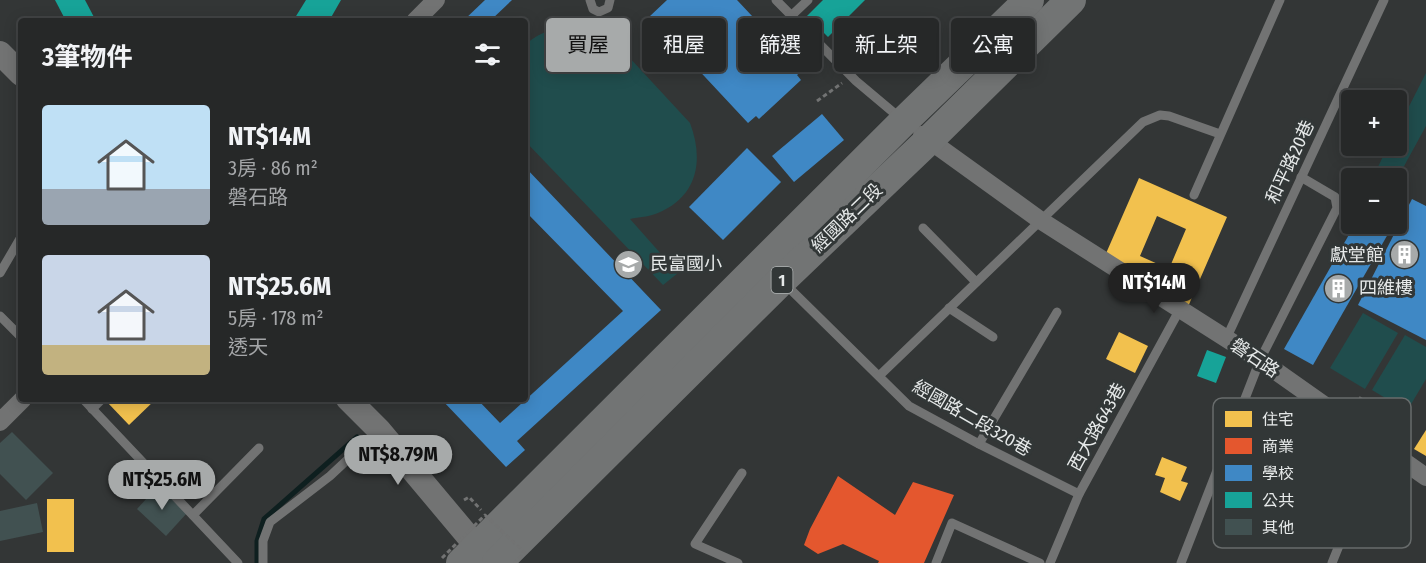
<!DOCTYPE html>
<html lang="zh-TW">
<head>
<meta charset="utf-8">
<style>
	:root { --surface:#262828; --page:#323434; --text:#f1f3f6; --muted:#a4a6a8; --line:#424445; --accent:#a7aaaa }
	body { margin:0; font-family:"Fira Sans Condensed","Noto Sans TC",sans-serif; background:var(--page); color:var(--text); height:100vh; display:flex; flex-direction:column; font-size:22px; white-space:nowrap }
	* { box-sizing:border-box; margin:0 }
	p { font-size:20px; color:var(--muted) }
	.icon { flex:none; width:33px; height:33px; fill:none; stroke:currentColor; stroke-width:2; stroke-linecap:round; stroke-linejoin:round }
	.map { position:relative; flex:1; overflow:hidden }
	.details { position:absolute; left:18px; top:18px; width:510px; height:384px; display:flex; flex-direction:column; background:var(--surface); border-radius:6px; box-shadow:0 3px 15px #0003,0 0 0 2px var(--line) }
	.details>* { flex:none }
	.guide { position:absolute; left:546px; top:18px; width:570px; height:54px; display:flex; gap:12px }
	.controls { position:absolute; left:1341px; top:90px; display:grid; gap:12px }
	.controls a { display:grid; place-items:center; width:66px; height:66px; border-radius:6px; background:var(--surface); box-shadow:0 3px 15px #0003,0 0 0 2px var(--line); font-size:30px }
	.price { position:absolute; translate:-50% -51px; padding:0 14px; border-radius:21px; background:var(--accent); color:#111; font-size:20px; line-height:39px; filter:drop-shadow(0 2px 3px #0008) }
	.price::after { content:''; position:absolute; left:50%; top:36px; width:18px; height:14px; margin-left:-9px; background:inherit; clip-path:polygon(0 0,100% 0,50% 100%) }
	.price.current { background:#222; color:#fff }
	ul { padding:0; list-style:none }
	li { display:flex; align-items:center; gap:18px; height:150px; padding:0 24px }
	li span { display:grid; place-items:center; flex:none; width:168px; height:120px; border-radius:6px; color:#555 }
	li>.icon { margin-inline-start:auto }
	span .icon { width:72px; height:72px; fill:#fffc; stroke-width:1 }
	li b { font-size:26px }
	h2 { display:flex; justify-content:space-between; align-items:center; height:72px; padding:0 24px; font-size:26px }
	.pill { padding:0 21px; border-radius:6px; background:var(--surface); box-shadow:0 3px 15px #0003,0 0 0 2px var(--line); font-size:21px; line-height:54px }
	.pill.current { background:var(--accent); color:#111 }
	.map>svg:first-child { display:block }
	.green { fill:#204d4d }
	.homes { fill:#f2c14e; fill-rule:evenodd }
	.shops { fill:#e4572e }
	.schools { fill:#3f88c5 }
	.public { fill:#17a398 }
	.lines { fill:none; stroke-linecap:round; stroke-linejoin:round }
	.stream { stroke:#0e1f1f; stroke-width:5 }
	.building { fill:#415151 }
	.path { stroke:#727373; stroke-width:3; stroke-dasharray:4.5 3; stroke-linecap:butt }
	.service { stroke:#727373; stroke-width:9 }
	.minor { stroke:#727373; stroke-width:18 }
	.tertiary { stroke:#727373; stroke-width:24 }
	.primary { stroke:#727474; stroke-width:30 }
	.path-bridge { stroke:#727373; stroke-width:3; stroke-dasharray:4.5 3; stroke-linecap:butt }
	.labels { text-anchor:middle; dominant-baseline:central; stroke-width:6; stroke-linejoin:round; paint-order:stroke }
	.shield { fill:#323737; stroke:#b0b4b4; stroke-width:1.5 }
	.shield-label { font-size:16px; font-weight:bold; fill:#e6e9e9 }
	.street-label { font-size:18px; fill:#e6e9e9; stroke:#323737 }
	.poi-label { font-size:18px; fill:#e6e9e9; stroke:#323737; text-anchor:start }
	.key { fill:#323737; stroke:#686c6c; stroke-width:1.5 }
	.key-label { font-size:16px; fill:#e6e9e9 }
</style>
</head>
<body>
<div class="map">
<svg width="1426" height="563" viewBox="0 0 1426 563">
	<rect width="100%" height="100%" fill="#333636"/>
	<g class="green">
		<path d="M 563,27 L 582,27 L 598,30 L 615,42 L 690,123 C 704,160 698,196 658,213 C 649,217 639,217 630,219 L 678,273 L 663,285 L 525,141 L 525,45 C 536,35 547,30 563,27 Z"/>
		<path d="M 1426,73 L 1426,126 L 1397,179 L 1377,169 L 1388,146 L 1396,146 L 1397,130 Z"/>
		<path d="M 1363,313 L 1398,333 L 1365,389 L 1330,368 Z"/>
		<path d="M 1405,335 L 1426,347 L 1426,379 L 1407,411 L 1372,390 Z"/>
	</g>
	<g class="homes">
		<path d="M 1139,178 L 1227,217 L 1187,309 L 1104,258 ZM 1157,216 L 1186,229 L 1169,269 L 1140,256 Z"/>
		<path d="M 1119,332 L 1148,346 L 1135,373 L 1106,359 Z"/>
		<path d="M 109,399 L 156,399 L 129,425 L 107,402 Z"/>
		<path d="M 1426,430 L 1426,456 L 1414,449 Z"/>
		<path d="M 1162,457 L 1187,467 L 1181,481 L 1188,483 L 1180,501 L 1160,492 L 1165,478 L 1155,475 Z"/>
		<rect x="47" y="499" width="27" height="53"/>
	</g>
	<path class="shops" d="M 838,476 L 895,515 L 913,482 L 954,495 L 924,563 L 878,563 L 879,561 L 843,544 L 818,554 L 804,545 L 810,529 Z"/>
	<g class="schools">
		<path d="M 485,0 L 512,0 L 490,21 L 463,21 Z"/>
		<path d="M 667,0 L 737,0 L 803,70 L 797,75 L 801,80 L 759,119 L 756,116 L 748,123 L 649,17 Z"/>
		<path d="M 822,114 L 844,140 L 794,182 L 772,156 Z"/>
		<path d="M 747,148 L 781,182 L 723,240 L 689,207 Z"/>
		<path d="M 525,167 L 661,310 L 517,441 L 525,450 L 506,467 L 441,399 L 477,399 L 500,423 L 623,311 L 525,211 Z"/>
		<path d="M 1412,199 L 1426,206 L 1426,340 L 1358,305 Z"/>
		<path d="M 1355,224 L 1385,224 L 1392,227 L 1313,365 L 1284,349 Z"/>
	</g>
	<g class="public">
		<path d="M 55,0 L 85,0 L 96,21 L 66,21 Z"/>
		<path d="M 306,0 L 341,0 L 329,21 L 293,21 Z"/>
		<path d="M 823,0 L 865,0 L 828,37 L 807,16 Z"/>
		<path d="M 1207,350 L 1226,357 L 1216,383 L 1197,376 Z"/>
	</g>
	<g class="lines">
		<path class="stream" d="M 257,563 L 257,541 L 264,519 L 357,437"/>
	</g>
	<g class="building">
		<path d="M 12,432 L 53,473 L 26,500 L 0,474 L 0,443 Z"/>
		<path d="M 158,486 L 187,513 L 166,536 L 137,509 Z"/>
		<path d="M 37,503 L 43,532 L 0,541 L 0,511 Z"/>
	</g>
	<g class="lines">
		<g class="path">
			<path d="M 817,101 L 842,83"/>
			<path d="M 1356,407 L 1361,397"/>
			<path d="M 464,500 L 469,497 L 481,510"/>
		</g>
		<g class="service">
			<path d="M 590,0 L 593,9 L 599,12 L 608,8 L 610,0"/>
			<path d="M 776,0 L 856,81 L 900,118"/>
			<path d="M 791,16 L 808,0"/>
			<path d="M 1194,195 L 1280,0"/>
			<path d="M 923,228 L 976,282"/>
			<path d="M 0,273 L 21,237"/>
			<path d="M 783,282 L 909,406 L 979,444 L 1079,494"/>
			<path d="M 949,308 L 993,337"/>
			<path d="M 0,316 L 21,337"/>
			<path d="M 1226,339 L 1384,0"/>
			<path d="M 879,376 L 1143,122 L 1160,115 L 1169,116 L 1220,134"/>
			<path d="M 83,399 L 238,563"/>
			<path d="M 92,409 L 102,399"/>
			<path d="M 979,444 L 1057,312"/>
			<path d="M 193,515 L 259,448"/>
			<path d="M 263,563 L 263,541 L 270,522 L 330,476 L 378,431"/>
			<path d="M 738,563 L 695,544 L 742,473"/>
			<path d="M 936,563 L 952,523 L 1040,563"/>
			<path d="M 1050,563 L 1079,494 L 1180,309"/>
			<path d="M 1181,563 L 1260,360 L 1337,208 L 1335,197 L 1301,177"/>
			<path d="M 1332,563 L 1380,444"/>
		</g>
		<g class="minor">
			<path d="M 415,21 L 436,0"/>
			<path d="M 922,135 L 1040,220 L 1260,360 L 1426,477"/>
			<path d="M 0,422 L 23,399"/>
		</g>
		<g class="tertiary">
			<path d="M 0,53 L 21,74"/>
			<path d="M 348,399 L 379,430 L 488,560"/>
		</g>
		<g class="primary">
			<path d="M 461,563 L 904,121 L 1029,0"/>
			<path d="M 497,563 L 781,281 L 929,140 L 1071,0"/>
		</g>
		<path class="path-bridge" d="M 442,558 L 485,515 L 525,553 L 514,563"/>
	</g>
	<defs>
		<symbol id="building-disc" viewBox="-11 -11 22 22"><circle r="9.5" fill="#a7aaaa" stroke="#323737"/><path d="M-4-6H4V6H1V3H-1V6H-4ZM-2.5-4.3h1.7v1.8h-1.7ZM.8-4.3h1.7v1.8H.8ZM-2.5-1h1.7V.8h-1.7ZM.8-1h1.7V.8H.8Z" fill="#fff"/></symbol>
		<symbol id="school-disc" viewBox="-11 -11 22 22"><circle r="9.5" fill="#a7aaaa" stroke="#323737"/><path d="M0-5L7-2L0 1L-7-2ZM-4 1L0 2.5L4 1V4Q0 6-4 4Z" fill="#fff"/></symbol>
	</defs>
	<g fill-rule="evenodd">
		<use href="#building-disc" x="1388" y="238" width="33" height="33"/>
		<use href="#school-disc" x="612" y="248" width="33" height="33"/>
		<use href="#building-disc" x="1322" y="272" width="33" height="33"/>
	</g>
	<g class="labels">
		<rect class="shield" x="771.5" y="267" width="21" height="26" rx="4.5"/>
		<g class="shield-label">
			<text x="782" y="280">1</text>
		</g>
		<g class="street-label">
			<text transform="translate(1290 162) rotate(-65)">和平路20巷</text>
			<text transform="translate(847 218) rotate(-44)">經國路二段</text>
			<text transform="translate(1255 358) rotate(34)">磐石路</text>
			<text transform="translate(972 418) rotate(30)">經國路二段320巷</text>
			<text transform="translate(1097 427) rotate(-61)">西大路643巷</text>
		</g>
		<g class="poi-label">
			<text x="1384" y="255" text-anchor="end">獻堂館</text>
			<text x="650" y="264">民富國小</text>
			<text x="1359" y="288">四維樓</text>
		</g>
	</g>
	<rect x="1213" y="398" width="198" height="150" rx="9" class="key"/>
	<rect x="1225" y="411" width="27" height="16" fill="#f2c14e"/>
	<rect x="1225" y="438" width="27" height="16" fill="#e4572e"/>
	<rect x="1225" y="465" width="27" height="16" fill="#3f88c5"/>
	<rect x="1225" y="492" width="27" height="16" fill="#17a398"/>
	<rect x="1225" y="519" width="27" height="16" fill="#415151"/>
	<g class="key-label">
		<text x="1262" y="425">住宅</text>
		<text x="1262" y="452">商業</text>
		<text x="1262" y="479">學校</text>
		<text x="1262" y="506">公共</text>
		<text x="1262" y="533">其他</text>
	</g>
</svg>
<div class="controls">
<a>+</a>
<a>−</a>
</div>
<b class="price current" style="left:1154px;top:314px">NT$14M</b>
<b class="price" style="left:398px;top:486px">NT$8.79M</b>
<b class="price" style="left:162px;top:511px">NT$25.6M</b>
<div class="guide">
<a class="pill current">買屋</a>
<a class="pill">租屋</a>
<a class="pill">篩選</a>
<a class="pill">新上架</a>
<a class="pill">公寓</a>
</div>
<section class="details">
<h2>3筆物件<svg class="icon" aria-label="filters" viewBox="0 0 24 24"><path d="M4 7h16M4 17h16"/><circle cx="9" cy="7" r="2"/><circle cx="15" cy="17" r="2"/></svg></h2>
<ul>
<li><span style="background:linear-gradient(#bfe0f5 70%,#9aa5b1 0)"><svg class="icon" aria-label="home" viewBox="0 0 24 24"><path d="M3 11l9-7 9 7M6 9v11h12V9"/></svg></span><div><b>NT$14M</b><p>3房 · 86 m²</p><p>磐石路</p></div></li>
<li><span style="background:linear-gradient(#c9d6e8 75%,#c2b280 0)"><svg class="icon" aria-label="home" viewBox="0 0 24 24"><path d="M3 11l9-7 9 7M6 9v11h12V9"/></svg></span><div><b>NT$25.6M</b><p>5房 · 178 m²</p><p>透天</p></div></li>
</ul>
</section>
</div>
</body>
</html>
